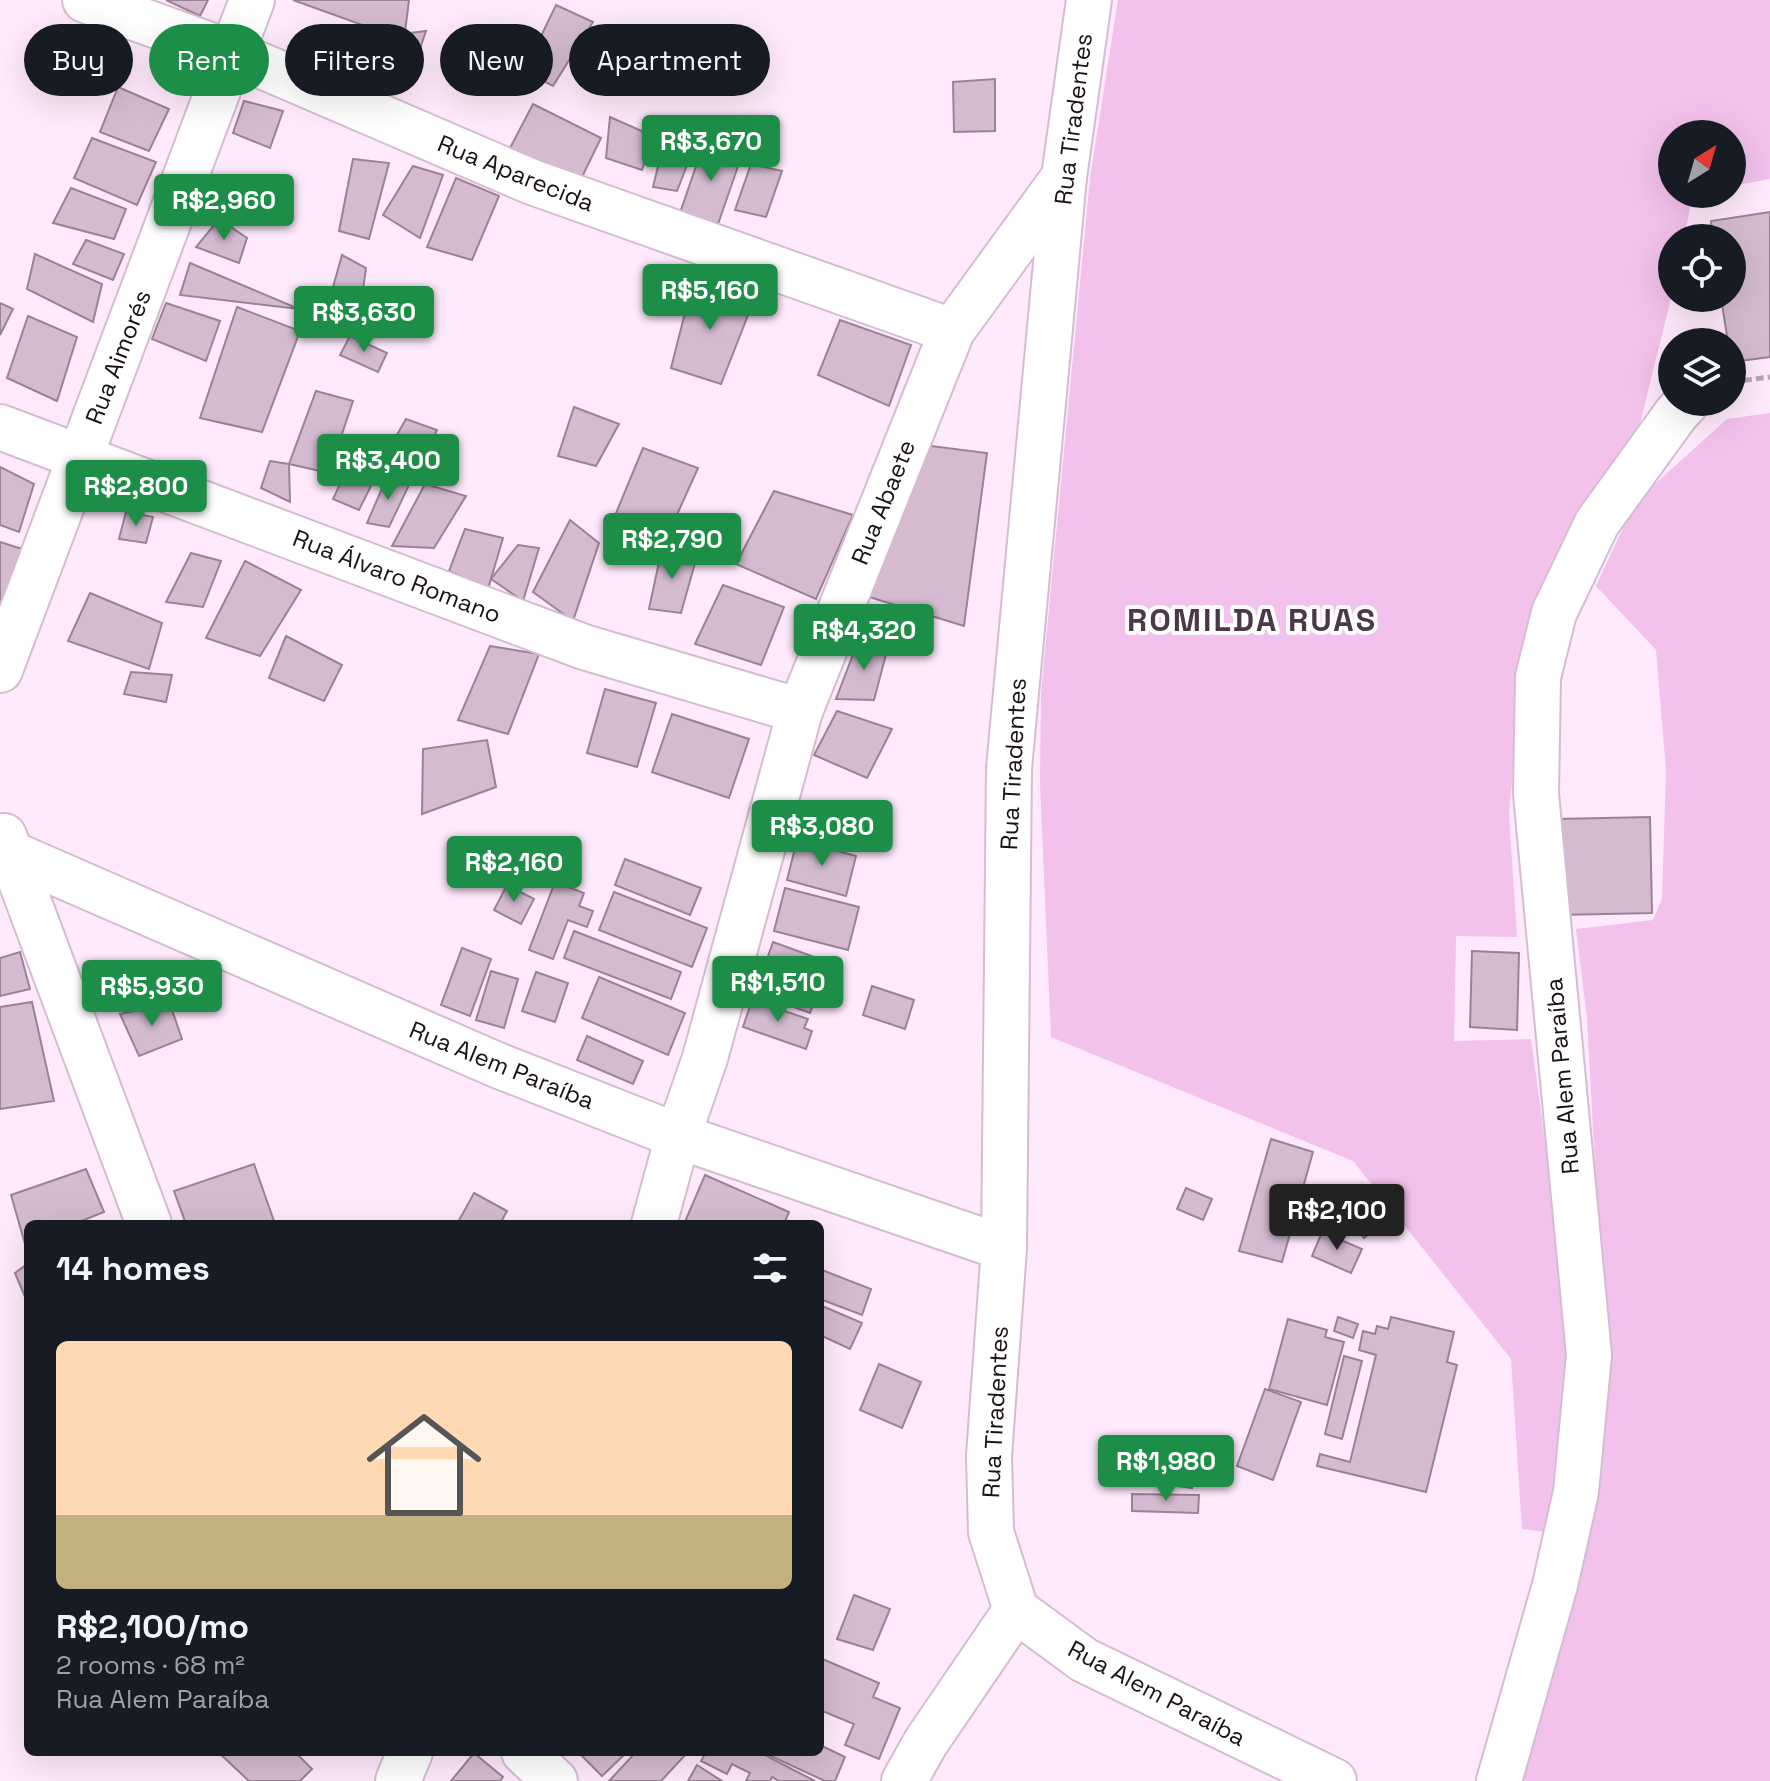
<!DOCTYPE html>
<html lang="en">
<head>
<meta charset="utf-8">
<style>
	:root { --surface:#171b24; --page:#242831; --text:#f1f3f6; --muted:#9ea1a6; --accent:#1d8e47 }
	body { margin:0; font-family:"Space Grotesk",sans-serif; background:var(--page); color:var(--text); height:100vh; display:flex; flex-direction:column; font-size:30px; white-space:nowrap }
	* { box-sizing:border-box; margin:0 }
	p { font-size:26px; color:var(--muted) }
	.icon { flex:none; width:44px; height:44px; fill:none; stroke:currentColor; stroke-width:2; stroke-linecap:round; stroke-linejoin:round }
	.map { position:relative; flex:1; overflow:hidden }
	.side { position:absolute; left:24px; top:1220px; width:800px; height:536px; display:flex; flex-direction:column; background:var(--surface); border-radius:12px; box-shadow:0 8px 32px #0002 }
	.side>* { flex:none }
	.banner { position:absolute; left:24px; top:24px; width:800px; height:72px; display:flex; gap:16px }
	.needle { width:52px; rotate:37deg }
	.tools { position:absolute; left:1658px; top:120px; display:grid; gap:16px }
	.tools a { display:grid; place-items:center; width:88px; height:88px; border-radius:50%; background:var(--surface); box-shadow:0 8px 32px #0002; font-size:40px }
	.price { position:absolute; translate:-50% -68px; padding:0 18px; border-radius:8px; background:var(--accent); color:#fff; font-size:26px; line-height:52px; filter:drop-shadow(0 2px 4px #0008) }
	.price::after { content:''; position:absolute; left:50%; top:48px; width:24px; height:18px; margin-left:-12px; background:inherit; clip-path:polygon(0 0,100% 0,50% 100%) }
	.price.active { background:#222; color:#fff }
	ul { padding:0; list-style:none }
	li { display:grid; align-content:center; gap:16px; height:424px; padding:0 32px }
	li span { display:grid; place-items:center; height:248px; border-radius:12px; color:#555 }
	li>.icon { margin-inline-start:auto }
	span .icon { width:144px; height:144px; fill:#fffc; stroke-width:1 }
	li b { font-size:34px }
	h2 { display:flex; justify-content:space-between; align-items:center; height:96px; padding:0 32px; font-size:34px }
	.pill { padding:0 28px; border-radius:36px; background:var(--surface); box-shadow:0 8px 32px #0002; font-size:28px; line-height:72px }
	.pill.active { background:var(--accent); color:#fff }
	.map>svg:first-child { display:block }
	.green { fill:#f2c1ec }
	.building { fill:#d4bbd1; stroke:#9a8297; stroke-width:2 }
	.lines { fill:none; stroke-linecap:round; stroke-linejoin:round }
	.minor-casing { stroke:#d6bcd2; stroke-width:48 }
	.path { stroke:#b7a5b4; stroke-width:5; stroke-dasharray:8 4; stroke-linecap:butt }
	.minor { stroke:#fff; stroke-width:44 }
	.labels { text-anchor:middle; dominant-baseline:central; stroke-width:8; stroke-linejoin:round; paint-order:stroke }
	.street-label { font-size:24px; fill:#1a1119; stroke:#fff }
	.district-label { font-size:32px; font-weight:bold; letter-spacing:2px; fill:#4d384a; stroke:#fff }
</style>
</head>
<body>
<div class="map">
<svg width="1770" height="1781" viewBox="0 0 1770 1781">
	<rect width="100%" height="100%" fill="#ffe9fc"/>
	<g class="green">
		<path d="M 1118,0 L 1770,0 L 1770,179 L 1732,186 L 1732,134 L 1672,134 L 1672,194 L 1693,194 L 1684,238 L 1672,238 L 1672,294 L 1635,444 L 1523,649 L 1509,816 L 1517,937 L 1456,936 L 1454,1041 L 1531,1039 L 1574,1356 L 1554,1533 L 1522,1529 L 1511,1359 L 1353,1161 L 1051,1037 L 1040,784 L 1041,693 L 1090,178 Z"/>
		<path d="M 1770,413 L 1770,1781 L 1513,1781 L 1605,1354 L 1587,1018 L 1576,929 L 1653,920 L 1662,899 L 1666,770 L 1656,650 L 1596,586 L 1635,502 L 1727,419 Z"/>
	</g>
	<g class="building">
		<path d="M 166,0 L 208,0 L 200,16 Z"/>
		<path d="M 293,0 L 409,0 L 404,40 Z"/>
		<path d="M 556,5 L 593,22 L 553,86 L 524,71 Z"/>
		<path d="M 426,31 L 412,72 L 357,72 L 363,39 Z"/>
		<path d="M 995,79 L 995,131 L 954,132 L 953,82 Z"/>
		<path d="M 118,87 L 169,109 L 149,151 L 100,132 Z"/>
		<path d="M 244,101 L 283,111 L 270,148 L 233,133 Z"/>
		<path d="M 533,104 L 601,138 L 582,177 L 509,150 Z"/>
		<path d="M 610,117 L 653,136 L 642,170 L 606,158 Z"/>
		<path d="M 92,138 L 156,162 L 137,205 L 74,178 Z"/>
		<path d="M 705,140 L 743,152 L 717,227 L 680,213 Z"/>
		<path d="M 662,150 L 693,150 L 677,191 L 653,187 Z"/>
		<path d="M 353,159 L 389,163 L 369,239 L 339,231 Z"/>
		<path d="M 751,164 L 782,171 L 766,217 L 735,210 Z"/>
		<path d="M 413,166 L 443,175 L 420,238 L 383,215 Z"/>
		<path d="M 456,178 L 499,196 L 472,260 L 427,247 Z"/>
		<path d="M 71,188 L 126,209 L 114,239 L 53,223 Z"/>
		<path d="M 1770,212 L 1770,357 L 1732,362 L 1732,342 L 1728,342 L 1721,298 L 1732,298 L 1732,238 L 1713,238 L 1711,221 Z"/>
		<path d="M 219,219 L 247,238 L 239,263 L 196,247 Z"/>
		<path d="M 86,240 L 124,254 L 113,280 L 73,264 Z"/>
		<path d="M 35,254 L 102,284 L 93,322 L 27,289 Z"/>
		<path d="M 342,255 L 366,268 L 359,318 L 329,301 Z"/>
		<path d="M 190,263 L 299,309 L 180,295 Z"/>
		<path d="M 693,281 L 754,300 L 721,384 L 671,368 Z"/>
		<path d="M 0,303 L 13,309 L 0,335 Z"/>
		<path d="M 166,303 L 220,321 L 206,361 L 152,339 Z"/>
		<path d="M 313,303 L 335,315 L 332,334 L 308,320 Z"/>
		<path d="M 237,307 L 300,331 L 262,432 L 200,418 Z"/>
		<path d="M 28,316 L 77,337 L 57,401 L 7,378 Z"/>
		<path d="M 840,320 L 911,345 L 889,406 L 818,375 Z"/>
		<path d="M 350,336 L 387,353 L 378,372 L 340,355 Z"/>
		<path d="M 316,391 L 353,401 L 329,473 L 289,464 Z"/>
		<path d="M 574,407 L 619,424 L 596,466 L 558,456 Z"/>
		<path d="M 406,419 L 437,430 L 418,468 L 386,454 Z"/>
		<path d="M 359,444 L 381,466 L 359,510 L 333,499 Z"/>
		<path d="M 923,445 L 987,453 L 964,626 L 866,596 Z"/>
		<path d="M 643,448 L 698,468 L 662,548 L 607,535 Z"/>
		<path d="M 270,461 L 289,464 L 290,502 L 261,488 Z"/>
		<path d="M 0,467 L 34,484 L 19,532 L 0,525 Z"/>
		<path d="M 387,477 L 410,483 L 389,527 L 367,523 Z"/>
		<path d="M 425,484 L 466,496 L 434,548 L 392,546 Z"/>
		<path d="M 774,491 L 853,515 L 816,599 L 736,564 Z"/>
		<path d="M 126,512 L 153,517 L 146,543 L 119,539 Z"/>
		<path d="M 570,520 L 599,543 L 573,621 L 533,592 Z"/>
		<path d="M 465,529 L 503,538 L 488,589 L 449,571 Z"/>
		<path d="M 0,542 L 22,549 L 0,608 Z"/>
		<path d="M 518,545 L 539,548 L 523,601 L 491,579 Z"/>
		<path d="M 662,548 L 697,556 L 681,613 L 649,609 Z"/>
		<path d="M 191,553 L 221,561 L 203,607 L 166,602 Z"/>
		<path d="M 245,561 L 301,590 L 260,656 L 206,638 Z"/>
		<path d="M 723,585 L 784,607 L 761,665 L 695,644 Z"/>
		<path d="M 90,593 L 162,623 L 149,669 L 68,641 Z"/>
		<path d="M 286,636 L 342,665 L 324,701 L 269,678 Z"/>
		<path d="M 859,639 L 888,647 L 874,700 L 836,699 Z"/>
		<path d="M 490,646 L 539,654 L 508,734 L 458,720 Z"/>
		<path d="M 131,672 L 172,675 L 166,702 L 124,694 Z"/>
		<path d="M 605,689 L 656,703 L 637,767 L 587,753 Z"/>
		<path d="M 837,711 L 892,729 L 867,778 L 814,755 Z"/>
		<path d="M 672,714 L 749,739 L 729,798 L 652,772 Z"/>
		<path d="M 487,740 L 496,787 L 422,814 L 423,749 Z"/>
		<path d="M 1650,817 L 1652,913 L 1560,915 L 1557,819 Z"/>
		<path d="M 797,840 L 856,856 L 846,896 L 787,880 Z"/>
		<path d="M 625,859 L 701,888 L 690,915 L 615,885 Z"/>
		<path d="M 555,882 L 584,893 L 579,906 L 593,911 L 587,927 L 568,920 L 553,959 L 529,950 Z"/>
		<path d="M 507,885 L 534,899 L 521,924 L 494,910 Z"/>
		<path d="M 785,888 L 859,907 L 848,950 L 774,931 Z"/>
		<path d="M 614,892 L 707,928 L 692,967 L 599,930 Z"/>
		<path d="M 574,931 L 681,972 L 671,999 L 564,958 Z"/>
		<path d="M 773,942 L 828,962 L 810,1013 L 755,993 Z"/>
		<path d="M 462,948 L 491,959 L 470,1016 L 441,1005 Z"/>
		<path d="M 1472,951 L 1519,953 L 1517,1030 L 1470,1027 Z"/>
		<path d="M 20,952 L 30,989 L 0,996 L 0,958 Z"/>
		<path d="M 491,971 L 518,979 L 504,1028 L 476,1020 Z"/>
		<path d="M 536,972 L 568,983 L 555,1022 L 522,1011 Z"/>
		<path d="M 599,977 L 685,1013 L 668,1055 L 582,1018 Z"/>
		<path d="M 872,986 L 914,1000 L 905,1029 L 863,1015 Z"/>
		<path d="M 752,1000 L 808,1019 L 804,1028 L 812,1031 L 806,1049 L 743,1027 Z"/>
		<path d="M 32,1002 L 54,1101 L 0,1109 L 0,1007 Z"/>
		<path d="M 170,1004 L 182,1039 L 139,1056 L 120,1014 Z"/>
		<path d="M 587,1036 L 643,1061 L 633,1084 L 577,1060 Z"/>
		<path d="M 1271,1139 L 1313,1152 L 1282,1262 L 1239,1251 Z"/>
		<path d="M 254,1164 L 275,1224 L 186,1224 L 174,1191 Z"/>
		<path d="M 86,1169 L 104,1212 L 74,1224 L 28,1224 L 28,1243 L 25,1244 L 11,1195 Z"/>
		<path d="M 705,1175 L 789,1212 L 784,1224 L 684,1224 Z"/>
		<path d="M 1186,1188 L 1212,1199 L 1203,1220 L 1177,1209 Z"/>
		<path d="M 474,1193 L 507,1211 L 500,1224 L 457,1224 Z"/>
		<path d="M 1363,1197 L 1382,1224 L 1364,1238 L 1344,1211 Z"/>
		<path d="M 1322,1232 L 1362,1249 L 1351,1273 L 1312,1256 Z"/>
		<path d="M 26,1265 L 28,1268 L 28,1304 L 15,1273 Z"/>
		<path d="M 822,1270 L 871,1289 L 862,1315 L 820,1299 Z"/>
		<path d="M 820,1305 L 862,1323 L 850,1349 L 820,1335 Z"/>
		<path d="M 1338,1317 L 1358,1324 L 1353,1338 L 1334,1331 Z"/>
		<path d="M 1391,1317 L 1454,1332 L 1447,1362 L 1457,1365 L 1426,1492 L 1317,1466 L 1320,1454 L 1350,1462 L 1376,1355 L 1359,1350 L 1363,1331 L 1375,1334 L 1377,1326 L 1388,1329 Z"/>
		<path d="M 1288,1319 L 1327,1330 L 1325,1337 L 1344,1342 L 1327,1405 L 1269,1389 Z"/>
		<path d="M 1344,1356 L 1362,1361 L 1342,1439 L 1325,1434 Z"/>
		<path d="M 879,1364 L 921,1382 L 902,1428 L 860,1410 Z"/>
		<path d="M 1265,1389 L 1301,1402 L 1273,1480 L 1237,1466 Z"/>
		<path d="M 1155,1443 L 1197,1449 L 1192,1488 L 1150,1482 Z"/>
		<path d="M 1132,1494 L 1199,1495 L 1198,1513 L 1132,1511 Z"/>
		<path d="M 854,1595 L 890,1609 L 873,1650 L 837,1639 Z"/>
		<path d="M 820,1658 L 879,1683 L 873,1697 L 900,1708 L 879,1759 L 845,1745 L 854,1724 L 820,1710 Z"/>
		<path d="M 820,1745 L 845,1757 L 835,1781 L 825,1781 L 762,1752 L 820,1752 Z"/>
		<path d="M 218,1752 L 295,1752 L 312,1769 L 300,1781 L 249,1781 Z"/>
		<path d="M 578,1752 L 627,1752 L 602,1776 Z"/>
		<path d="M 636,1752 L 688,1752 L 661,1781 L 609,1781 Z"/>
		<path d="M 706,1752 L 759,1752 L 815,1781 L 779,1781 L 772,1777 L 770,1781 L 746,1781 L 750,1773 L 732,1764 L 727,1774 L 701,1761 Z"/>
		<path d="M 474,1753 L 503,1777 L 500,1781 L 451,1781 Z"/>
		<path d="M 697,1765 L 722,1781 L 688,1781 Z"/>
	</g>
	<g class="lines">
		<defs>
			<g id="minor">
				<path d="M 85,0 L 232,53 L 532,182 L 952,331"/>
				<path d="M 1089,0 L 1064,177 L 1009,768 L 1004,1248 L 989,1456 L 991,1532 L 1016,1610 L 1084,1660 L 1334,1781"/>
				<path d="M 0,427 L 584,647 L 800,711"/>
				<path d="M 0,670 L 252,0"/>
				<path d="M 4,836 L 149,1224"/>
				<path d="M 10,853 L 497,1065 L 678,1136 L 1004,1248"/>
				<path d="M 654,1224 L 678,1136 L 705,1058 L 800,711 L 952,331 L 1064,177"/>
				<path d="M 524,1752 L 555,1781"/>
				<path d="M 398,1781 L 410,1752"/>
				<path d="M 904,1781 L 926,1742 L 1016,1610"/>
				<path d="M 1499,1781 L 1555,1585 L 1576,1492 L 1589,1355 L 1536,794 L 1538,677 L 1554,613 L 1597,523 L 1676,414 L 1687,402"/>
			</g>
		</defs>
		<use href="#minor" class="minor-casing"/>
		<path class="path" d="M 1732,382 L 1770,377"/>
		<use href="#minor" class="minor"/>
	</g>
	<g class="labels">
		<g class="street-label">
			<text transform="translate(1073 119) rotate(-83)">Rua Tiradentes</text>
			<text transform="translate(516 173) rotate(22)">Rua Aparecida</text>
			<text transform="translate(118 357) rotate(-69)">Rua Aimorés</text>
			<text transform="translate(883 502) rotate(-68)">Rua Abaete</text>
			<text transform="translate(397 576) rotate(21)">Rua Álvaro Romano</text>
			<text transform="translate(1013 764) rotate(-87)">Rua Tiradentes</text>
			<text transform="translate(502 1065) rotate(22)">Rua Alem Paraíba</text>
			<text transform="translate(1562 1076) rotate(-95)">Rua Alem Paraíba</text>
			<text transform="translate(995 1412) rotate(-87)">Rua Tiradentes</text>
			<text transform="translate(1157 1693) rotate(28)">Rua Alem Paraíba</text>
		</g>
		<g class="district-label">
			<text x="1252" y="620">ROMILDA RUAS</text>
		</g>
	</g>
</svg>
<div class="tools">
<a><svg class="needle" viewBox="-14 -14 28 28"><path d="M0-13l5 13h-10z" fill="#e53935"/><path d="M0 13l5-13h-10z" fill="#9ea1a6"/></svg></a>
<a><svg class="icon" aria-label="locate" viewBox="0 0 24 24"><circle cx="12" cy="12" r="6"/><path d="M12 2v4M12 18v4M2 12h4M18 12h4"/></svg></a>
<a><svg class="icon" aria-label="layers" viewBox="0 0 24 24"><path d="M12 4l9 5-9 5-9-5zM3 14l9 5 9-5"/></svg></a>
</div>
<b class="price" style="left:711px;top:183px">R$3,670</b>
<b class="price" style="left:224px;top:242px">R$2,960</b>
<b class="price" style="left:710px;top:332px">R$5,160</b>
<b class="price" style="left:364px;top:354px">R$3,630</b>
<b class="price" style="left:388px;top:502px">R$3,400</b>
<b class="price" style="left:136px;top:528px">R$2,800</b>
<b class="price" style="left:672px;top:581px">R$2,790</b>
<b class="price" style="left:864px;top:672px">R$4,320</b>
<b class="price" style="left:822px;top:868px">R$3,080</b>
<b class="price" style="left:514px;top:904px">R$2,160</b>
<b class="price" style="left:778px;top:1024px">R$1,510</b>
<b class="price" style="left:152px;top:1028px">R$5,930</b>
<b class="price active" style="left:1337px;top:1252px">R$2,100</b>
<b class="price" style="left:1166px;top:1503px">R$1,980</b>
<div class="banner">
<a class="pill">Buy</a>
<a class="pill active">Rent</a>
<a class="pill">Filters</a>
<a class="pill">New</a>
<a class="pill">Apartment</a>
</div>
<section class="side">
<h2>14 homes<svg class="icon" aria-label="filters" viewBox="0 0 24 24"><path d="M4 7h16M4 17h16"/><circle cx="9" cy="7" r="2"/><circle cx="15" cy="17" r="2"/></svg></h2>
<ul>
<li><span style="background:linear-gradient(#ffd9b3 70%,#c2b280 0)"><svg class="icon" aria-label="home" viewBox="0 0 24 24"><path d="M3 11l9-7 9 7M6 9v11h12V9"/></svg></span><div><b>R$2,100/mo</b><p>2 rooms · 68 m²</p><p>Rua Alem Paraíba</p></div></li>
</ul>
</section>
</div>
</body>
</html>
